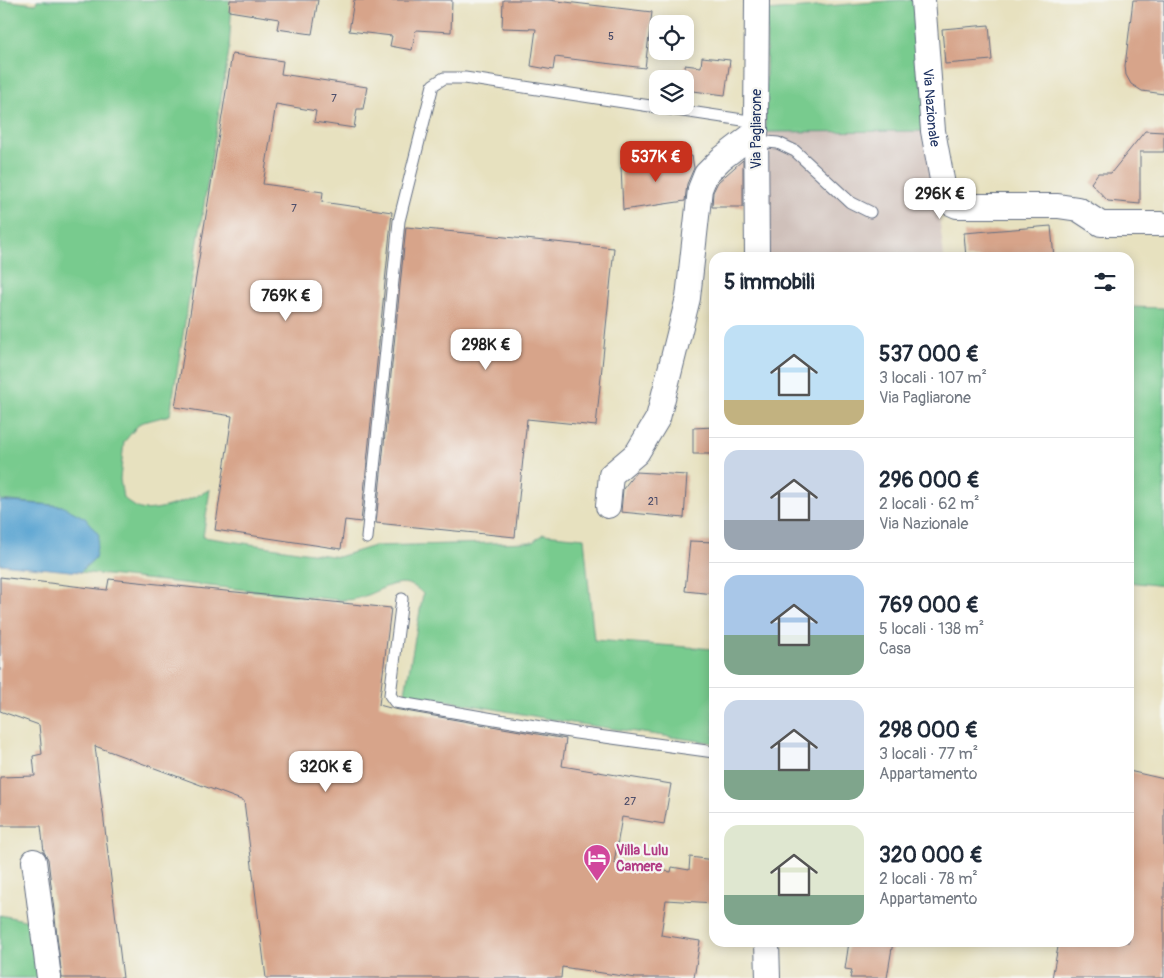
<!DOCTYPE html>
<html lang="it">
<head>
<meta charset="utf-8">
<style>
	:root { --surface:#fff; --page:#f6f6f7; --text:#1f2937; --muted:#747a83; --line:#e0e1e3; --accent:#c8321e }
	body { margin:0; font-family:Pangolin,sans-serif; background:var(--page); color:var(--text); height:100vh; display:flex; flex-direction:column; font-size:19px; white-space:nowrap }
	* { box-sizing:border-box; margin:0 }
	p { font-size:16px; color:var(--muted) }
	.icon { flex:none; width:28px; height:28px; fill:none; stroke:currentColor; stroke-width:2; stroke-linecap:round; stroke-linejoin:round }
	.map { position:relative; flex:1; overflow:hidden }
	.details { position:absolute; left:709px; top:252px; width:425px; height:695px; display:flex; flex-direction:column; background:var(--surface); border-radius:15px; box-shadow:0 2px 12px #0003 }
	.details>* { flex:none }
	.buttons { position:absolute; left:649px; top:15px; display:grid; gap:10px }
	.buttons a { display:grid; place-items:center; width:45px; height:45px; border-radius:10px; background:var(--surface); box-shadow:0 2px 12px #0003; font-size:25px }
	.price { position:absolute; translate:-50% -42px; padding:0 11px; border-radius:10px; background:#fff; color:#222; font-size:16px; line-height:32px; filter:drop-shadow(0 1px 2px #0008) }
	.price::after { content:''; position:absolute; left:50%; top:30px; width:15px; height:11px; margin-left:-8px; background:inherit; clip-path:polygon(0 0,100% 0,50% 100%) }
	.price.active { background:var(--accent); color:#fff }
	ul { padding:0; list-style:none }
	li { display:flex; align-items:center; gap:15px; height:125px; padding:0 15px }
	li+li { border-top:1px solid var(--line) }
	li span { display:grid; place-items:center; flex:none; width:140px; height:100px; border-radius:15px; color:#555 }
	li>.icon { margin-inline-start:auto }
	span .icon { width:60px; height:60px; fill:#fffc; stroke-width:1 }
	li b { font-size:21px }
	h2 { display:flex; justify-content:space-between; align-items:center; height:60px; padding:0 15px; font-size:21px }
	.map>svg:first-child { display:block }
	.industrial { fill:#cfc0ba }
	.green { fill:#78cb8e; stroke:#4a7d76 }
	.water { fill:#5ba5d2; stroke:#3b6a98 }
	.building { fill:#d7a48a }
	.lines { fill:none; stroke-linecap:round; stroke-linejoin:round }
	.lane-casing { stroke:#626d80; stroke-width:13 }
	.street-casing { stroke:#626d80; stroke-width:26 }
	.lane { stroke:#fff; stroke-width:11 }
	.street { stroke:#fff; stroke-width:24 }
	.labels { text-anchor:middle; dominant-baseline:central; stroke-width:4.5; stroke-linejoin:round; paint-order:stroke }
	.number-label { font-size:11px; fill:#4a4c69 }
	.street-label { font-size:14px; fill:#1b2f5e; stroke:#f6f6f2 }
	.hotel-label { font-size:14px; font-weight:bold; fill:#b23c85; stroke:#f6f6f2; text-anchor:start }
</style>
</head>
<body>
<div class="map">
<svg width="1164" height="978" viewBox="0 0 1164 978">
	<rect width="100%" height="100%" fill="#f6f6f2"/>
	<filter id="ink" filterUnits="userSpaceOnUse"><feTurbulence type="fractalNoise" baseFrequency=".02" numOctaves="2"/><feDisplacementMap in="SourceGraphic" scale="10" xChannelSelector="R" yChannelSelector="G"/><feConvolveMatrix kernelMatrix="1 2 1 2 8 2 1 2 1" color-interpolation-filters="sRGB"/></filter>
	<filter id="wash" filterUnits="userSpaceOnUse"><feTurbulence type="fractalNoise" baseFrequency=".0096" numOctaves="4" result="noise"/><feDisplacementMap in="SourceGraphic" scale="20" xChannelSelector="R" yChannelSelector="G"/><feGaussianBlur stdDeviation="1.12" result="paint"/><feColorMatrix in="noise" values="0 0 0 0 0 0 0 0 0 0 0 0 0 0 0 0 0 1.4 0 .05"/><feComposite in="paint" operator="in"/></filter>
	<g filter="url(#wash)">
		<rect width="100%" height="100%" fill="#e7e1bf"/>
		<path class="industrial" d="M 929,131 L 944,257 L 765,258 L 765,132 Z"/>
		<g class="green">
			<path d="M 0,0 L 36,4 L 37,0 L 232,0 L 229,50 L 170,415 L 140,423 L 124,442 L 120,479 L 123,498 C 128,501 134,507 140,509 C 157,513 196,498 210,489 L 203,537 L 338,557 L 374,546 L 533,542 L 543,534 L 584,538 L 594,640 L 714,649 L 714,743 L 572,723 L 405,693 L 423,594 C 403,571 382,591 359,598 C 353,600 345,600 339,600 L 80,572 L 95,558 L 62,506 L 0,500 Z"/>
			<path d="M 899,0 L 917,0 L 929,131 L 765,132 L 767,11 Z"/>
			<path d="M 1129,307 L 1164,308 L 1164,586 L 1129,582 Z"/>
			<path d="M 0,915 L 34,922 L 42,978 L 0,978 Z"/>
		</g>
		<path class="water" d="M 0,501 L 62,506 L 85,518 L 99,535 L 95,558 L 80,572 L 0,564 Z"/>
		<g id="blocks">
			<g class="building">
				<path d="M 230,0 L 318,0 L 312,34 L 277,29 L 279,19 L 229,11 Z"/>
				<path d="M 354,0 L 452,0 L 451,32 L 416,30 L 412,50 L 390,46 L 392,36 L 349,31 Z"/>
				<path d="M 503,0 L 548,0 L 652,12 L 645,68 L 555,57 L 553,70 L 531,66 L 536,29 L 502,28 Z"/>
				<path d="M 1133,0 L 1164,0 L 1164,94 L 1142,91 L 1131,84 L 1126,75 L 1125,66 Z"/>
				<path d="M 989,25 L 992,60 L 945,64 L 942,29 Z"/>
				<path d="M 232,54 L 283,61 L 281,74 L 367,87 L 363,109 L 357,109 L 354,128 L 314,122 L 316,111 L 276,104 L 263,184 L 323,192 L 322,202 L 392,212 L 361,522 L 345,520 L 341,549 L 215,530 L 232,416 L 175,407 Z"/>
				<path d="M 702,57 L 730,60 L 725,95 L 685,90 L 685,65 L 701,67 Z"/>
				<path d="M 1145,131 L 1164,132 L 1164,152 L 1140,152 L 1140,204 L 1108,201 L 1091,183 L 1098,173 L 1111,173 Z"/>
				<path d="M 692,156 L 694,168 L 687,184 L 685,201 L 623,210 L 621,167 Z"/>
				<path d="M 743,160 L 743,207 L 712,207 L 713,192 L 718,182 Z"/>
				<path d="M 1051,226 L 1054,258 L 966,258 L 964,233 Z"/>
				<path d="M 406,227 L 614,248 L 596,426 L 527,419 L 515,537 L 376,523 Z"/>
				<path d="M 714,427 L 714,454 L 693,454 L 693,428 Z"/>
				<path d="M 636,472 L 687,475 L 684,518 L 621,512 L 623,489 Z"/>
				<path d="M 690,541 L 714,542 L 714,594 L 685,591 Z"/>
				<path d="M 0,577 L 107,590 L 109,579 L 391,608 L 379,705 L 394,709 L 566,739 L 562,766 L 671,784 L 664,824 L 622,817 L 614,863 L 671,872 L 672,867 L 689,870 L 690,857 L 714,860 L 714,903 L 666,900 L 661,935 L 700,941 L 694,978 L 636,978 L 562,967 L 561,978 L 266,978 L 244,801 L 95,746 L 123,978 L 62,978 L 48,859 L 44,852 L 41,826 L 0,826 L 0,777 L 35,776 L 33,756 L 42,754 L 39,725 L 0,711 Z"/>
				<path d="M 1129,771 L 1164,779 L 1164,978 L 1052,978 L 1059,942 L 1129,942 Z"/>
				<path d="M 849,942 L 893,942 L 887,978 L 850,978 L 852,970 L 845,969 Z"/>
			</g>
		</g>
	</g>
	<g filter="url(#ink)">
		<use href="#blocks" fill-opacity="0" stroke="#626d80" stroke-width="1"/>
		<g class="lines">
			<defs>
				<g id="lane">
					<path d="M 756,141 L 778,143 L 795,151 L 850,202 L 870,212"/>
					<path d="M 367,538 L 399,221 L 433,85 L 444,78 L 465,78 L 756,122"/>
					<path d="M 402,599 L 390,695 L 395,702 L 576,733 L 714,752"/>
				</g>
				<g id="street">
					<path id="s1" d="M 923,0 L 933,131 L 946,201 L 957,206 L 1058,206 L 1078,209 L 1101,224 L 1161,224"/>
					<path d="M 757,258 L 756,122 L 757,0"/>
					<path d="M 608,506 L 611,475 L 637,453 L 658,418 L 688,298 L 700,189 L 706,174 L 721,159 L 756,132"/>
					<path d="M 34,861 L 49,978"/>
					<path d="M 767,942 L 768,978"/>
				</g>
			</defs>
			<use href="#lane" class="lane-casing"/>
			<use href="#street" class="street-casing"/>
			<use href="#lane" class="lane"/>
			<use href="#street" class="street"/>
		</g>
	</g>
	<defs>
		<symbol id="hotel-pin" viewBox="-11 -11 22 30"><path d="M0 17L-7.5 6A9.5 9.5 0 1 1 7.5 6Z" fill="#d1479c" stroke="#f6f6f2"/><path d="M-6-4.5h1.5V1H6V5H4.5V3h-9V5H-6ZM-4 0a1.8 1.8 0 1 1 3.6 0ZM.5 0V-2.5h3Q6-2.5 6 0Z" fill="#fff"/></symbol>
	</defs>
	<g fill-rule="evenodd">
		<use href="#hotel-pin" x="581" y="842" width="32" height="43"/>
	</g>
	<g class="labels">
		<g class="number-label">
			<text x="611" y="36">5</text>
			<text x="334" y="98">7</text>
			<text x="294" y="208">7</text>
			<text x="653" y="501">21</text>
			<text x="630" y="801">27</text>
		</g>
		<g class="street-label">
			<text stroke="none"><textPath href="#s1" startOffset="108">Via Nazionale</textPath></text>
			<text transform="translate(756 129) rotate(-90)">Via Pagliarone</text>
		</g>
		<g class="hotel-label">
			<text x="616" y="850">Villa Lulu<tspan x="616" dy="16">Camere</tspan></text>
		</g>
	</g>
</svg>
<div class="buttons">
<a><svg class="icon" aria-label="locate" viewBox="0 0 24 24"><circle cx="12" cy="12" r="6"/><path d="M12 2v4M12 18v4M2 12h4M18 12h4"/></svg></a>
<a><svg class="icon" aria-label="layers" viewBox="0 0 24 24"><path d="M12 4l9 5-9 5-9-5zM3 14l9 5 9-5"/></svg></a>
</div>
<b class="price active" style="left:656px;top:183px">537K €</b>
<b class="price" style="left:940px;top:220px">296K €</b>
<b class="price" style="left:286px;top:322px">769K €</b>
<b class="price" style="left:486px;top:371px">298K €</b>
<b class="price" style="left:326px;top:793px">320K €</b>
<section class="details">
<h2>5 immobili<svg class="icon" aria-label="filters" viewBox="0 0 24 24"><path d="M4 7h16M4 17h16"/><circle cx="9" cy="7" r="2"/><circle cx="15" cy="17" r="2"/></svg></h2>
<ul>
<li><span style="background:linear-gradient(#bfe0f5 75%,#c2b280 0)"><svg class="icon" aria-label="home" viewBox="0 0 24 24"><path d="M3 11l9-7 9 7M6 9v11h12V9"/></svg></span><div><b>537 000 €</b><p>3 locali · 107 m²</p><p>Via Pagliarone</p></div></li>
<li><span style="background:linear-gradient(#c9d6e8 70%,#9aa5b1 0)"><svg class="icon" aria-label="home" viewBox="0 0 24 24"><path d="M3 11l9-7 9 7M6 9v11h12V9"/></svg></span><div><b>296 000 €</b><p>2 locali · 62 m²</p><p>Via Nazionale</p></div></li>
<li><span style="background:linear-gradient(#a9c7e8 60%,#7fa58c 0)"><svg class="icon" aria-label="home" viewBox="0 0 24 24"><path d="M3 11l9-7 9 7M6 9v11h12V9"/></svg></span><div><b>769 000 €</b><p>5 locali · 138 m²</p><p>Casa</p></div></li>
<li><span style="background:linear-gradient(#c9d6e8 70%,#7fa58c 0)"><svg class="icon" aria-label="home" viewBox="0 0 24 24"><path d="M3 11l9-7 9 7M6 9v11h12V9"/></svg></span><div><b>298 000 €</b><p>3 locali · 77 m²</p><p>Appartamento</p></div></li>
<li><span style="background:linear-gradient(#dfe7d0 70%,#7fa58c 0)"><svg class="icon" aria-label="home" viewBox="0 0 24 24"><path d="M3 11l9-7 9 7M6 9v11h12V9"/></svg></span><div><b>320 000 €</b><p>2 locali · 78 m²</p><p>Appartamento</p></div></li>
</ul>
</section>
</div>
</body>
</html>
